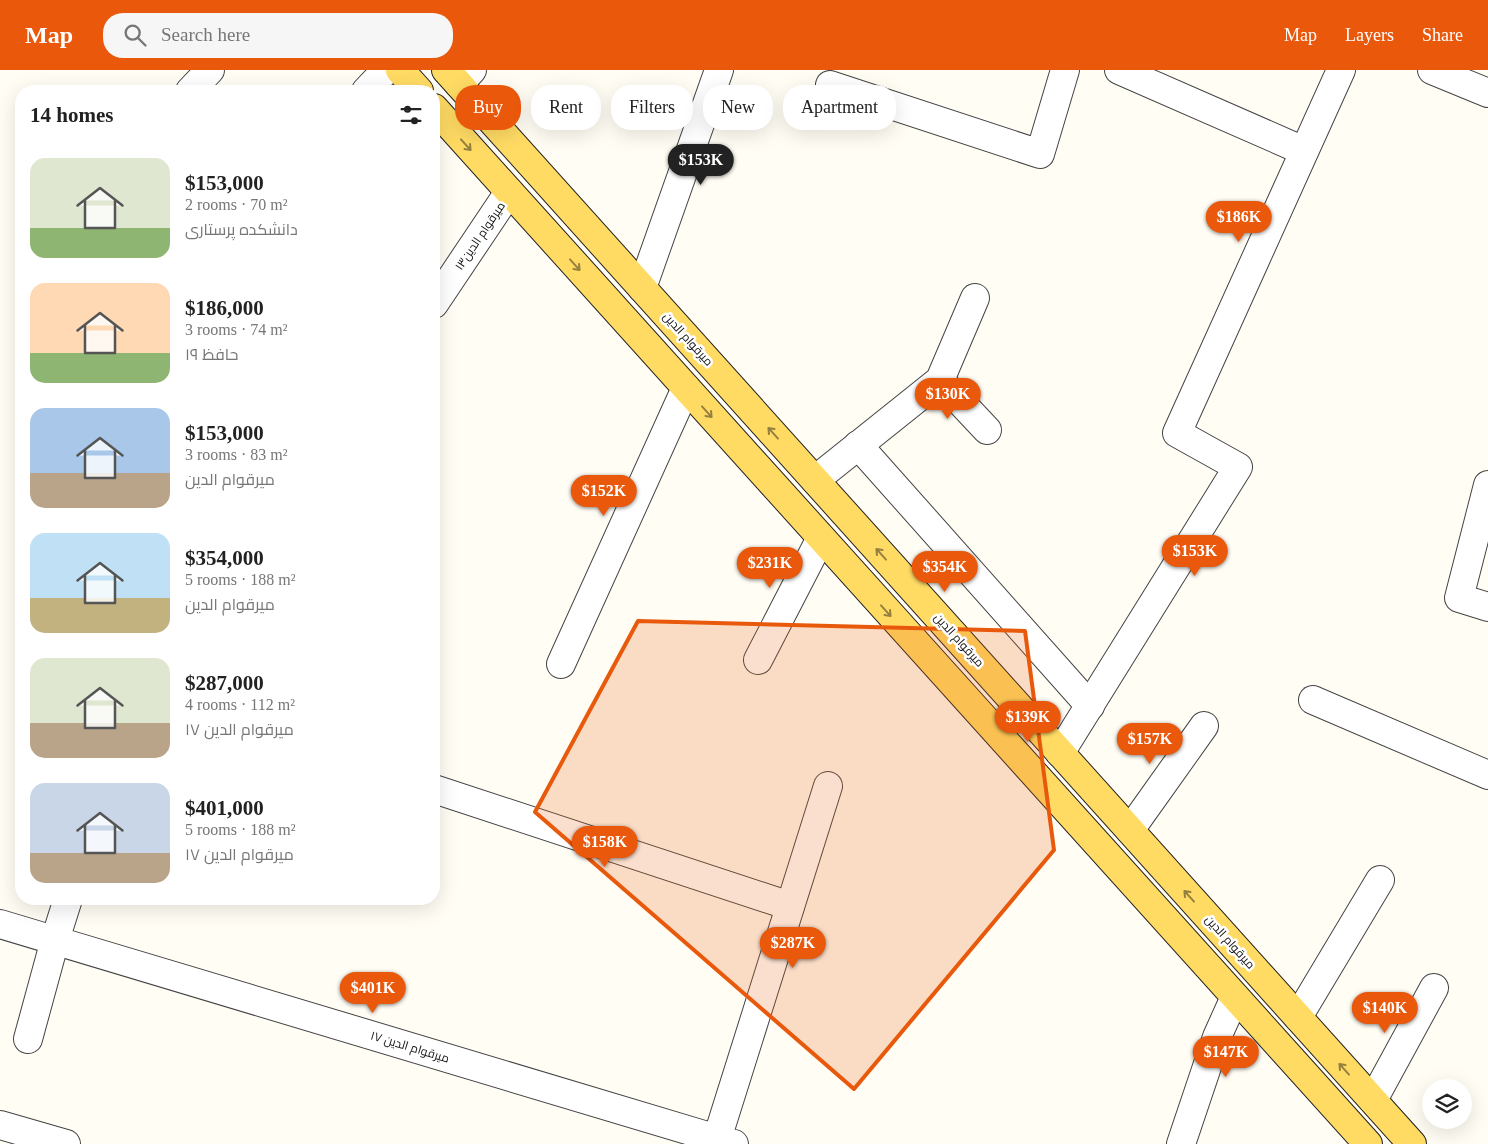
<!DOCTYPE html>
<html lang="en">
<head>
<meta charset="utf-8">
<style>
	:root { --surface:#fff; --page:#f6f6f6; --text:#222; --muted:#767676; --accent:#ea580c }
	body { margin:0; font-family:"Times New Roman",Cairo,serif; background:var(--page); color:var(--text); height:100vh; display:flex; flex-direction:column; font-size:19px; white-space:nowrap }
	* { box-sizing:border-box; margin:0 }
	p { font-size:16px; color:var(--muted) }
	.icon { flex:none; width:28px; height:28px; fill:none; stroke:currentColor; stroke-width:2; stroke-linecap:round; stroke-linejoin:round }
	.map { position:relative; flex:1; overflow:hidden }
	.sheet { position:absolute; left:15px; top:15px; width:425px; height:820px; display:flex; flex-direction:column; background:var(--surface); border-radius:20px; box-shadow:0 5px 20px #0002 }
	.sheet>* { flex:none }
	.top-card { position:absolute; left:455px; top:15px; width:475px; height:45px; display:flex; gap:10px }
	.controls { position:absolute; left:1422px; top:1009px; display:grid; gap:10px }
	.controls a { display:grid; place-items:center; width:50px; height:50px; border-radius:50%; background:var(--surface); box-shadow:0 5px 20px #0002; font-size:25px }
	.price { position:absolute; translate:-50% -42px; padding:0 11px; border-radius:18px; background:var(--accent); color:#fff; font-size:16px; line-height:32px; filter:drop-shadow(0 1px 2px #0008) }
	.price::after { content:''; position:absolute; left:50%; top:30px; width:15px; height:11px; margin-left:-8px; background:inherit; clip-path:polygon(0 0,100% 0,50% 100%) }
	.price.active { background:#222; color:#fff }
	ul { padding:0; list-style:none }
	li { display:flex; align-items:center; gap:15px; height:125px; padding:0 15px }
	li span { display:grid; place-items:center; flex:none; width:140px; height:100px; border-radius:15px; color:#555 }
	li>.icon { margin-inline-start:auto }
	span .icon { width:60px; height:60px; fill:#fffc; stroke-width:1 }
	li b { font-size:21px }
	h2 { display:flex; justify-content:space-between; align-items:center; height:60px; padding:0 15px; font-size:21px }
	.tag { padding:0 18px; border-radius:20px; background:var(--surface); box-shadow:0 5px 20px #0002; font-size:18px; line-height:45px }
	.tag.active { background:var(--accent); color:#fff }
	header { display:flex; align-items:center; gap:30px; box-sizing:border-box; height:70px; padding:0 25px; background:var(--accent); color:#fff }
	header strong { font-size:24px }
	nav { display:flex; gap:28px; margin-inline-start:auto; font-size:18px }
	.search { width:350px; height:45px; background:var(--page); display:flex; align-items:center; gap:12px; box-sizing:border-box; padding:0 18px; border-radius:20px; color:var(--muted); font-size:19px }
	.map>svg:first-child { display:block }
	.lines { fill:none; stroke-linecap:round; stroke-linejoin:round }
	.minor-casing { stroke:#444; stroke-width:30 }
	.major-casing { stroke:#222; stroke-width:30 }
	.minor { stroke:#fff; stroke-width:28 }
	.major { stroke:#ffdb64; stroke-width:28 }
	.oneway { stroke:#94803f }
	.marked { fill:#e8590c; fill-opacity:0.2; stroke:#e8590c; stroke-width:4; stroke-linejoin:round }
	.labels { text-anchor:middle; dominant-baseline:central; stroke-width:5; stroke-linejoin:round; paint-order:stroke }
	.street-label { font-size:12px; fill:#111; stroke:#fff }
</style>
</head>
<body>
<header>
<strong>Map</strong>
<div class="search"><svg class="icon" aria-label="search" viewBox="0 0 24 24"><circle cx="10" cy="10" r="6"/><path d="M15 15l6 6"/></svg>Search here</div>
<nav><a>Map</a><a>Layers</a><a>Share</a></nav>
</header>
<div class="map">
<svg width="1488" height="1074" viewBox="0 0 1488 1074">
	<rect width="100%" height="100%" fill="#fffdf4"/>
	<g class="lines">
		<defs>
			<g id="minor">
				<path d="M 1119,0 L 1304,81"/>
				<path d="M 1432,0 L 1488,23"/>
				<path d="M 459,14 L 472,0"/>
				<path d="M 830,15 L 1040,84 L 1065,0"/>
				<path d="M 190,21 L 210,0"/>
				<path d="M 366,21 L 386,0"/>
				<path d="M 642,218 L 719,0"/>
				<path d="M 434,234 L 509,122"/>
				<path d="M 940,310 L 987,360"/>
				<path d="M 858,375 L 1090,636"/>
				<path d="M 815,410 L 940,310 L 975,228"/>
				<path d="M 1488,415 L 1459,528 L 1488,537"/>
				<path d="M 758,590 L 821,468"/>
				<path d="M 561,594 L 686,318"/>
				<path d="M 1313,630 L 1488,705"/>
				<path d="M 1060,683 L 1238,397 L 1177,363 L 1341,0"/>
				<path d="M 434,719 L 790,836"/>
				<path d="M 1130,760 L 1204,656"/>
				<path d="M 0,854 L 734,1074"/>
				<path d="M 1298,947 L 1380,810"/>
				<path d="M 28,969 L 55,870 L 68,829"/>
				<path d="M 1373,1030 L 1434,918"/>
				<path d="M 0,1055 L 66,1074"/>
				<path d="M 717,1069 L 828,716"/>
				<path d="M 1181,1074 L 1217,967 L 1235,927"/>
			</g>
			<g id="major">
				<path d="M 400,0 L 419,21"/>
				<path d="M 446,0 L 1412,1074"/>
				<path d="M 434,38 L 1368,1074"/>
			</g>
		</defs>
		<use href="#minor" class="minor-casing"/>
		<use href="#major" class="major-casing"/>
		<use href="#minor" class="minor"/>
		<use href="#major" class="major"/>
	</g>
	<defs><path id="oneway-shaft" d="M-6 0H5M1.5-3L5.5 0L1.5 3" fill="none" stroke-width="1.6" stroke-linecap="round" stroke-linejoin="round" transform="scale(1.25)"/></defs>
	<g class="oneway">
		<use href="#oneway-shaft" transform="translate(466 75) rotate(48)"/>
		<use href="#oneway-shaft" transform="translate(575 195) rotate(48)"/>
		<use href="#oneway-shaft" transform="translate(707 342) rotate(48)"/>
		<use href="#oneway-shaft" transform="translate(773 363) rotate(-132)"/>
		<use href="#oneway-shaft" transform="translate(881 484) rotate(-132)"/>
		<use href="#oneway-shaft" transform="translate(886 541) rotate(48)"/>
		<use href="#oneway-shaft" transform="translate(1189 826) rotate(-132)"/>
		<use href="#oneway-shaft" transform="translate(1344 999) rotate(-132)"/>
	</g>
	<path class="marked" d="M 638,551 L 1025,561 L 1054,780 L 854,1019 L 535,742 Z"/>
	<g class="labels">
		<g class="street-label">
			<text transform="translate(480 166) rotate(-56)">میرقوام الدین۱۳</text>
			<text transform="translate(688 269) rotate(48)">میرقوام الدین</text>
			<text transform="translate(959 570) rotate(48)">میرقوام الدین</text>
			<text transform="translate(1230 872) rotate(48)">میرقوام الدین</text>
			<text transform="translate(410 977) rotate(17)">میرقوام الدین ۱۷</text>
		</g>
	</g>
</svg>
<div class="controls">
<a><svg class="icon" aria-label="layers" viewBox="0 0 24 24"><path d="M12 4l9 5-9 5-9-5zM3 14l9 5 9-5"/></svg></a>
</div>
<b class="price active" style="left:701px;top:116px">$153K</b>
<b class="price" style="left:1239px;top:173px">$186K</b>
<b class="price" style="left:948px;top:350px">$130K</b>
<b class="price" style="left:604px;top:447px">$152K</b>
<b class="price" style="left:1195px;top:507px">$153K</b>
<b class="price" style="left:770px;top:519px">$231K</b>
<b class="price" style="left:945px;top:523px">$354K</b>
<b class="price" style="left:1028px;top:673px">$139K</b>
<b class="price" style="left:1150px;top:695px">$157K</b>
<b class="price" style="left:605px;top:798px">$158K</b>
<b class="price" style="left:793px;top:899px">$287K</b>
<b class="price" style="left:373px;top:944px">$401K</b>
<b class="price" style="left:1385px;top:964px">$140K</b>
<b class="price" style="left:1226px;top:1008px">$147K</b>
<div class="top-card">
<a class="tag active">Buy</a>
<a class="tag">Rent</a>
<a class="tag">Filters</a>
<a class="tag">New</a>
<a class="tag">Apartment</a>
</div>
<section class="sheet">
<h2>14 homes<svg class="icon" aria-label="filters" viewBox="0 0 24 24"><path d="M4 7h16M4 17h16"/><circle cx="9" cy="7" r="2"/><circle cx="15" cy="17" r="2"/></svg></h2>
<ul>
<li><span style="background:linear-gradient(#dfe7d0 70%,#8fb573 0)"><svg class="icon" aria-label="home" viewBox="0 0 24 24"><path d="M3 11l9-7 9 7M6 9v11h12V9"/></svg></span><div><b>$153,000</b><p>2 rooms · 70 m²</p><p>دانشکده پرستاری</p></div></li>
<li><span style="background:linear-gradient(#ffd9b3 70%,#8fb573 0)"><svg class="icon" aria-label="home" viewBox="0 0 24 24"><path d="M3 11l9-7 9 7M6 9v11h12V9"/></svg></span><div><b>$186,000</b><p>3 rooms · 74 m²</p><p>حافظ ۱۹</p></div></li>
<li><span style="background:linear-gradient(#a9c7e8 65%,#b9a48a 0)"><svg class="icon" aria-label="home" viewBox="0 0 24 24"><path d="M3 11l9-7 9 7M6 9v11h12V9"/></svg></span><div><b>$153,000</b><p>3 rooms · 83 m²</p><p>میرقوام الدین</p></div></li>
<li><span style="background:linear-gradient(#bfe0f5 65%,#c2b280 0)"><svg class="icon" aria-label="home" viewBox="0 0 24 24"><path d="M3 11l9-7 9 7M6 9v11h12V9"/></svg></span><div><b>$354,000</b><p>5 rooms · 188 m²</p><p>میرقوام الدین</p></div></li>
<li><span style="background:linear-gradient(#dfe7d0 65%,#b9a48a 0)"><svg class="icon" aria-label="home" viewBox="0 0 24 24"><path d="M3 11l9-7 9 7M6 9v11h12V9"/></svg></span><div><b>$287,000</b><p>4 rooms · 112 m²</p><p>میرقوام الدین ۱۷</p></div></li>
<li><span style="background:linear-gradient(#c9d6e8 70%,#b9a48a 0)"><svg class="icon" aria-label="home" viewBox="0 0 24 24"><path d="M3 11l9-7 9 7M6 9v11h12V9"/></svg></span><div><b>$401,000</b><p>5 rooms · 188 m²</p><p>میرقوام الدین ۱۷</p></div></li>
</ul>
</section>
</div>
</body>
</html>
